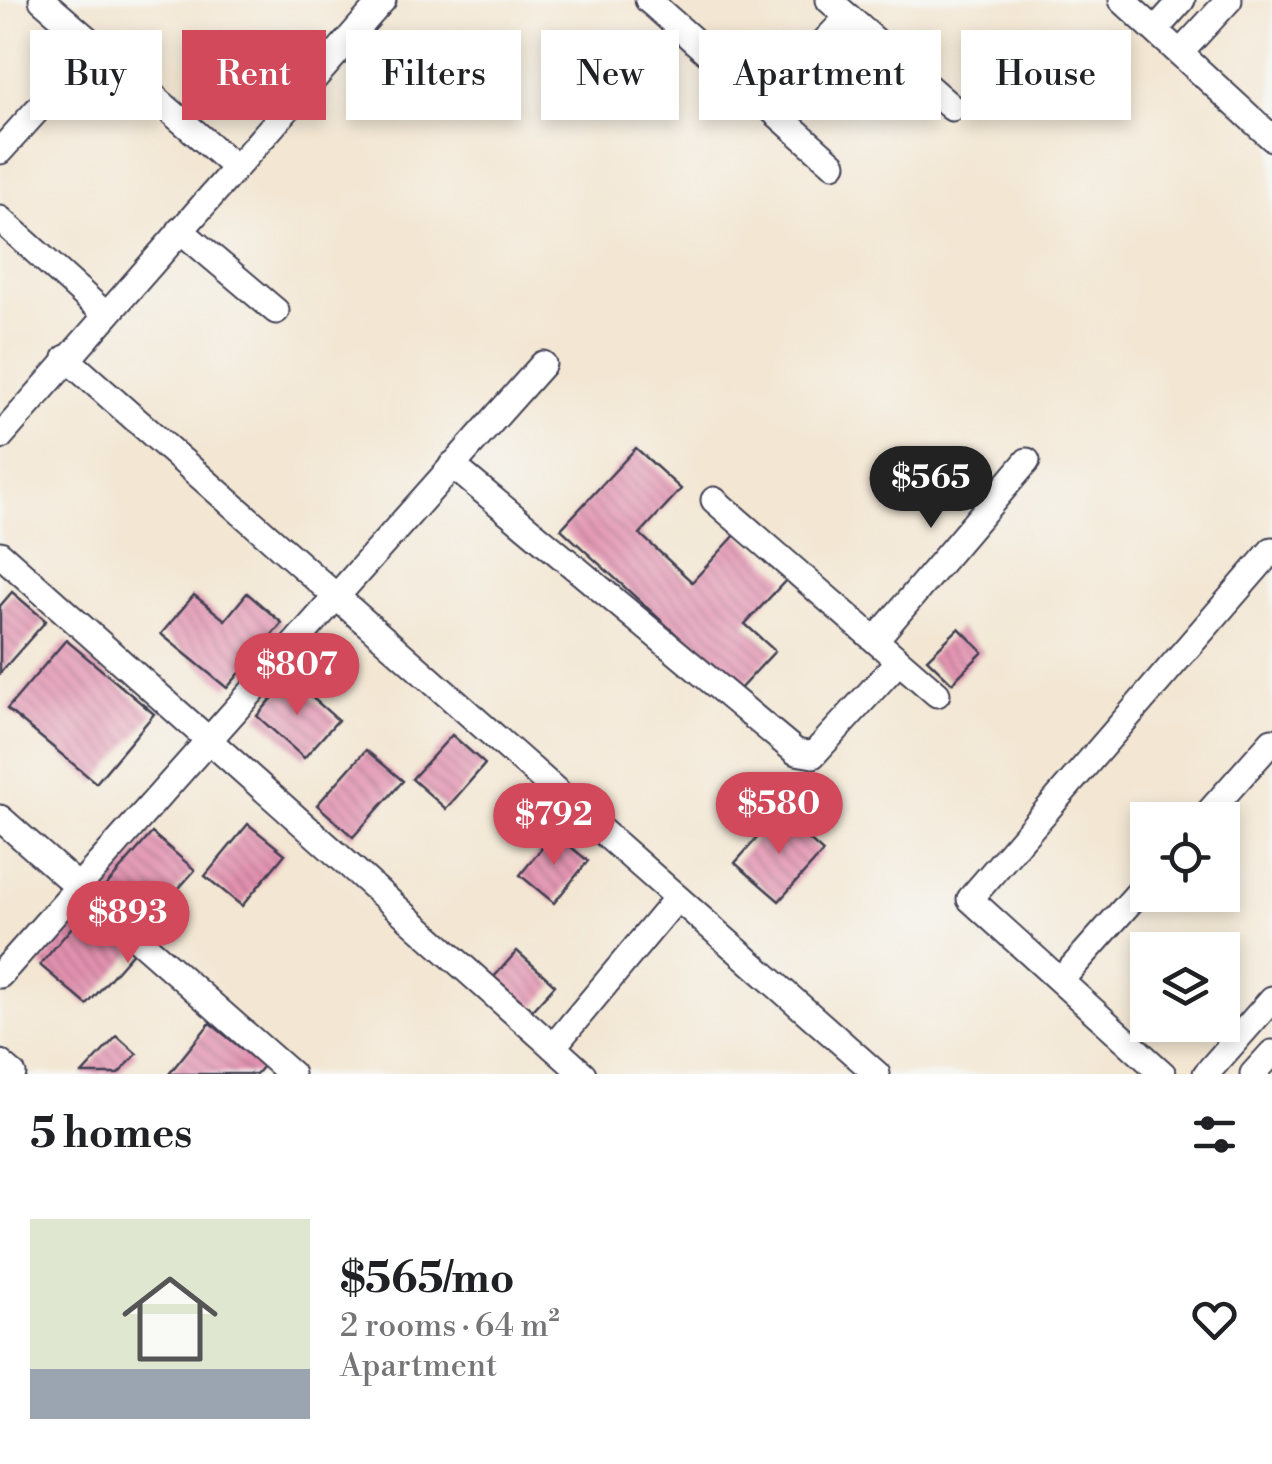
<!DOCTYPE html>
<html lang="en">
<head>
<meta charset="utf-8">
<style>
	:root { --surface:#fff; --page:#f2f2f2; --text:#202124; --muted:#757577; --line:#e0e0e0; --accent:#d1495b }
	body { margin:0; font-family:"Libre Bodoni",serif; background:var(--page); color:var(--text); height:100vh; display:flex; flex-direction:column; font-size:38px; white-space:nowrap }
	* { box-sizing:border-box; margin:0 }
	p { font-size:32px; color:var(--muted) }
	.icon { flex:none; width:55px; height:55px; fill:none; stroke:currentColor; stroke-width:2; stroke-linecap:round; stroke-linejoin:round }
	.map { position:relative; height:1074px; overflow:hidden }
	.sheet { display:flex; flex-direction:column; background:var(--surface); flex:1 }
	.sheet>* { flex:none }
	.guide { position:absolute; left:30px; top:30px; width:1212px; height:90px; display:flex; gap:20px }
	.buttons { position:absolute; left:1130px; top:802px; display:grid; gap:20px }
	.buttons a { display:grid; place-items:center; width:110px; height:110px; border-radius:0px; background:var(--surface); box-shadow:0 5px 15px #0003; font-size:50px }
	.price { position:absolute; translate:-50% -85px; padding:0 22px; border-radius:35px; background:var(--accent); color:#fff; font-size:32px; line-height:65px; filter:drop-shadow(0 2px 5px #0008) }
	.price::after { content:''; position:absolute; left:50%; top:60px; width:30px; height:22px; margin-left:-15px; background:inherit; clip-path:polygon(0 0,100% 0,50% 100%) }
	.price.selected { background:#222; color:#fff }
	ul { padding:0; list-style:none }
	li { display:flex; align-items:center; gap:30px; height:250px; padding:0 30px }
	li+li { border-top:2px solid var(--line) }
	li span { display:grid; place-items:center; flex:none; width:280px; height:200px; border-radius:0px; color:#555 }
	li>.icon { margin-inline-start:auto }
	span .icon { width:120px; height:120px; fill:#fffc; stroke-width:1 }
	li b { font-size:42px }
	h2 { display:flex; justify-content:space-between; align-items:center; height:120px; padding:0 30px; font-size:42px }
	.chip { padding:0 35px; border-radius:0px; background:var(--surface); box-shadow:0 5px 15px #0003; font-size:35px; line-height:90px }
	.chip.selected { background:var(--accent); color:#fff }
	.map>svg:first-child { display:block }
	.building { fill:url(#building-back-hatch) }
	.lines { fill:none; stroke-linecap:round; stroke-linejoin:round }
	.street-casing { stroke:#413f52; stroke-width:29 }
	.street { stroke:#fff; stroke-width:25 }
</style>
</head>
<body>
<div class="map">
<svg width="1272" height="1074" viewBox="0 0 1272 1074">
	<defs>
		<pattern id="building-back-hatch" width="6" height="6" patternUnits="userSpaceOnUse" patternTransform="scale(2.5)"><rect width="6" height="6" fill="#e291af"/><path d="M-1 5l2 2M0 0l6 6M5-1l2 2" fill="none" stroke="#b77690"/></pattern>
	</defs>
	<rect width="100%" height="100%" fill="#f6f6f2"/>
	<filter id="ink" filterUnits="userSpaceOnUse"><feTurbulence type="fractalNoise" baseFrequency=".01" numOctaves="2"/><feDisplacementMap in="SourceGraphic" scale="20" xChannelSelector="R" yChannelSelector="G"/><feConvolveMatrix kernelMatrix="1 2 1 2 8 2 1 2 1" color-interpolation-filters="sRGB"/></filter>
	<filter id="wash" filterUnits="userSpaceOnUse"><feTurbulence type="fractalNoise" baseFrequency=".0048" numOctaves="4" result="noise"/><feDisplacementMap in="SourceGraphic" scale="40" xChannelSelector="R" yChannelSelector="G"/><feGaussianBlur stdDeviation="2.25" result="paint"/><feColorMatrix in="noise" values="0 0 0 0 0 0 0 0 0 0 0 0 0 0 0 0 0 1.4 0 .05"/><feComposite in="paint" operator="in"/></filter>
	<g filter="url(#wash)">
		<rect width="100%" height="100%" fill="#f3e6d2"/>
		<g id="blocks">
			<g class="building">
				<path d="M 636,448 L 681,489 L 640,534 L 692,582 L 737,533 L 787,579 L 745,624 L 775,651 L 738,691 L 561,529 Z"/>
				<path d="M 12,592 L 46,621 L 0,673 L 0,606 Z"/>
				<path d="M 247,593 L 282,623 L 227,688 L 161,634 L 194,595 L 225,620 Z"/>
				<path d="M 959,628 L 983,652 L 952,683 L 927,659 Z"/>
				<path d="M 66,640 L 154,714 L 96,783 L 7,709 Z"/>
				<path d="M 290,678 L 338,720 L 304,758 L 257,716 Z"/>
				<path d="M 452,735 L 485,764 L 446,809 L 412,779 Z"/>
				<path d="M 366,750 L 403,781 L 353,837 L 317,805 Z"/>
				<path d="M 779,813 L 823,852 L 779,901 L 735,863 Z"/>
				<path d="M 248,824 L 285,854 L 242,906 L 205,876 Z"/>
				<path d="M 152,833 L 195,870 L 147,924 L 105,887 Z"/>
				<path d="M 554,833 L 588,861 L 554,903 L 520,875 Z"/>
				<path d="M 88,908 L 136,949 L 87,1005 L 40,965 Z"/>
				<path d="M 517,951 L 555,985 L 532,1010 L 494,977 Z"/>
				<path d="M 210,1023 L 263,1066 L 256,1074 L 169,1074 Z"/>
				<path d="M 117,1036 L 137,1054 L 118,1074 L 82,1074 Z"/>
			</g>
		</g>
	</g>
	<g filter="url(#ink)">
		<use href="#blocks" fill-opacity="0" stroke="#413f52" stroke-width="2.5"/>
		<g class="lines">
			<defs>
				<g id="street">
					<path d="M 42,0 L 235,167"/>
					<path d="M 648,0 L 833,164"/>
					<path d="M 829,0 L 952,108"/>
					<path d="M 1122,0 L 1272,138"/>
					<path d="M 1156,29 L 1182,0"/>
					<path d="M 1181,52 L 1229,0"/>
					<path d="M 765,103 L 848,17"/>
					<path d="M 0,151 L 95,46"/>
					<path d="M 0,219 L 105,314"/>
					<path d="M 180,230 L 276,311"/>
					<path d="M 66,358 L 877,1074"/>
					<path d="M 0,437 L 383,0"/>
					<path d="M 452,465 L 796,752 L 813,755 L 897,663"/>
					<path d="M 714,500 L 937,694"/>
					<path d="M 0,554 L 553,1047"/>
					<path d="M 877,638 L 1027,461"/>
					<path d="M 0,818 L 291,1074"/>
					<path d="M 1202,820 L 1272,741"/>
					<path d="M 0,975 L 543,364"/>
					<path d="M 1061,980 L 1148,882"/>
					<path d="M 0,1063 L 13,1074"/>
					<path d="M 583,1074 L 553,1047 L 677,898"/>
					<path d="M 1163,1074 L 970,899 L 1272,550"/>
					<path d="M 1206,1074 L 1272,999"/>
					<path d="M 1253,1074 L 1272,1053"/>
				</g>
			</defs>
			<use href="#street" class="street-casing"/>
			<use href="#street" class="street"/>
		</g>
	</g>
</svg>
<div class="buttons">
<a><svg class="icon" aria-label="locate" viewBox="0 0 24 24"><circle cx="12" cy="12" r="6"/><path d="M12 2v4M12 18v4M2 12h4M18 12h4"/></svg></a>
<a><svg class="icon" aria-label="layers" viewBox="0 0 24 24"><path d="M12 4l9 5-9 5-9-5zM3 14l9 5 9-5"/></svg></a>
</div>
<b class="price selected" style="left:931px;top:531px">$565</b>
<b class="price" style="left:297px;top:718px">$807</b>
<b class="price" style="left:779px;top:857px">$580</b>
<b class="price" style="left:554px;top:868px">$792</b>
<b class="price" style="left:128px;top:966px">$893</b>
<div class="guide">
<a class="chip">Buy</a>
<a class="chip selected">Rent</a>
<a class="chip">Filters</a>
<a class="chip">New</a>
<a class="chip">Apartment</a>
<a class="chip">House</a>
</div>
</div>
<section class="sheet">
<h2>5 homes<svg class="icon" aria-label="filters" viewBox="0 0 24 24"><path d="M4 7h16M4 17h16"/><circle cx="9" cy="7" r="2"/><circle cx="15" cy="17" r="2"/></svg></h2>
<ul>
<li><span style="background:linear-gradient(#dfe7d0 75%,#9aa5b1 0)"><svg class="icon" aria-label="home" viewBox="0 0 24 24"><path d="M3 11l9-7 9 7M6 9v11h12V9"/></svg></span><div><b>$565/mo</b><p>2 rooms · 64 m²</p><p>Apartment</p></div><svg class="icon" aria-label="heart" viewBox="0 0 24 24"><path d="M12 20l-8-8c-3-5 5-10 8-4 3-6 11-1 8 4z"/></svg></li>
</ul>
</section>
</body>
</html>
